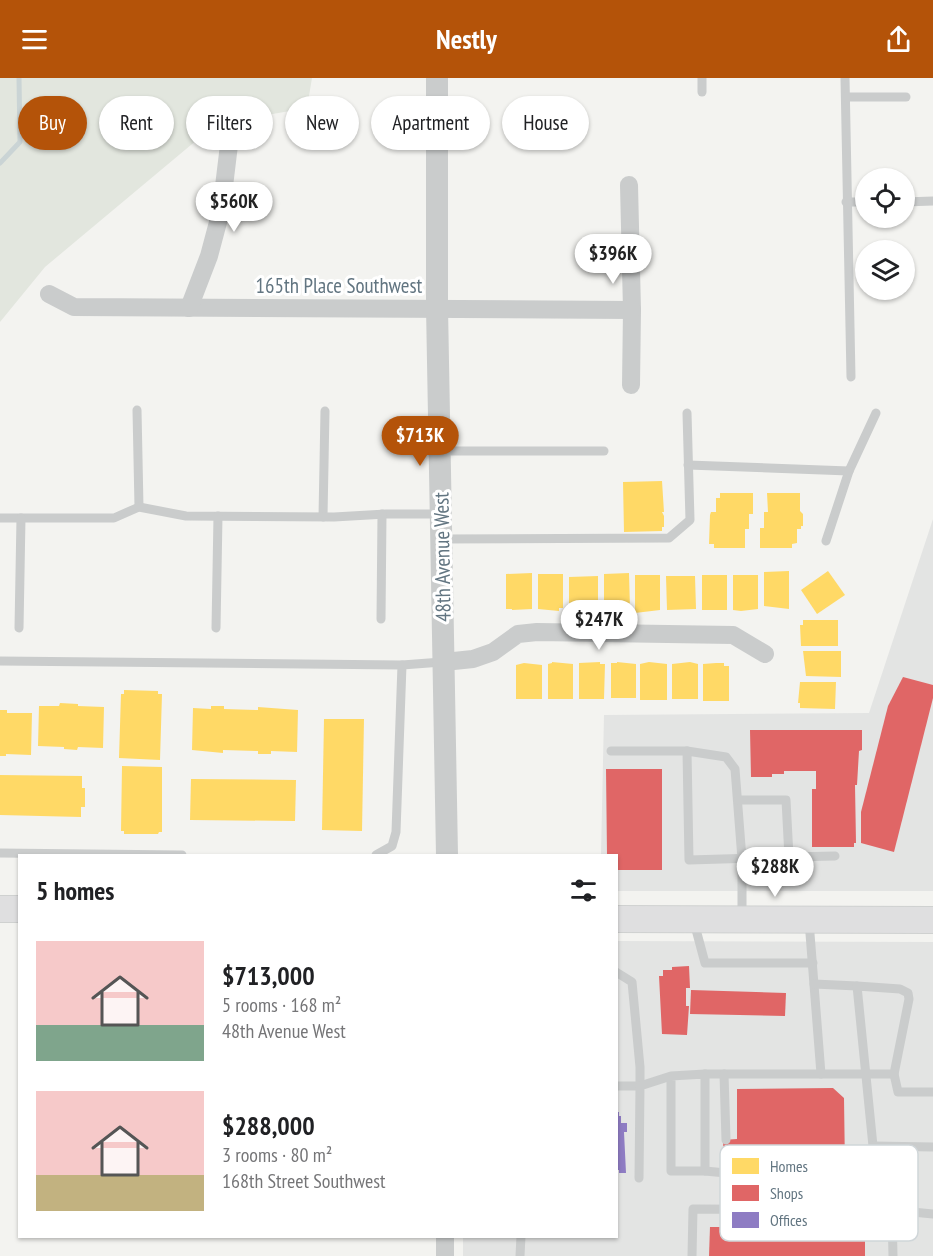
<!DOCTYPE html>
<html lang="en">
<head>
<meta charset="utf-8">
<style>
	:root { --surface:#fff; --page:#f6f6f6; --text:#202124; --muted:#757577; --accent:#b45309 }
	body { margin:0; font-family:"PT Sans Narrow",sans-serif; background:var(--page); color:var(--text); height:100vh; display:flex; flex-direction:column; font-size:22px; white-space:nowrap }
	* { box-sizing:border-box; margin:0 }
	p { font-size:20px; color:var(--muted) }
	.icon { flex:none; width:33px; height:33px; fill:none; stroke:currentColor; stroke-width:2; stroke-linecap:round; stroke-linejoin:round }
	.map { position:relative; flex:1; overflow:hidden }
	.details { position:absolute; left:18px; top:776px; width:600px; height:384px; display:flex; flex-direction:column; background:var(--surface); border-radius:0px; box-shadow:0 2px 4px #0004 }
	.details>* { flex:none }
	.banner { position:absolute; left:18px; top:18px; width:600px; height:54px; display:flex; gap:12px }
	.tools { position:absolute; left:855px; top:90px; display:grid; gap:12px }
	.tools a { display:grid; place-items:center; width:60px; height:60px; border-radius:50%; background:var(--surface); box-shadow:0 2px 4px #0004; font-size:30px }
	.price { position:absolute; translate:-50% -51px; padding:0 14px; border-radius:21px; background:#fff; color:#222; font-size:20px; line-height:39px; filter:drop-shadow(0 2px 3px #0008) }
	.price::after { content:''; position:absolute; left:50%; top:36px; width:18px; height:14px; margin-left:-9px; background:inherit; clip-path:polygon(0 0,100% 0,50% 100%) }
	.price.active { background:var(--accent); color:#fff }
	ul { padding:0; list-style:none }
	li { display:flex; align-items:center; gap:18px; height:150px; padding:0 18px }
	li span { display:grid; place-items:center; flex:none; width:168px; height:120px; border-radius:0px; color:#555 }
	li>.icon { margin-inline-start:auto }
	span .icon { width:72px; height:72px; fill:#fffc; stroke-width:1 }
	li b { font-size:26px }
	h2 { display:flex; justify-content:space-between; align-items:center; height:72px; padding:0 18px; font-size:26px }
	.tag { padding:0 21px; border-radius:27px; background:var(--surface); box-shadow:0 2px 4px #0004; font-size:21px; line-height:54px }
	.tag.active { background:var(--accent); color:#fff }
	header { display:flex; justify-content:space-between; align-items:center; height:78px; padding:0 18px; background:var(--accent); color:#fff; font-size:27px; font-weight:700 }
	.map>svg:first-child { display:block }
	.built { fill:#e3e4e3 }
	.green { fill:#e2e6de }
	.homes { fill:#ffd966 }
	.shops { fill:#e06666 }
	.offices { fill:#8e7cc3 }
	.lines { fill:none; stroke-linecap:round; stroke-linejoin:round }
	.stream { stroke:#cad4d5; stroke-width:5 }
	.secondary-casing { stroke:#cfd1d0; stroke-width:28 }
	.service { stroke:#cacccc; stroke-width:9 }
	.minor { stroke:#cacccc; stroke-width:18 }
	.tertiary { stroke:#cacccc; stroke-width:22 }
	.secondary { stroke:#dfdfe0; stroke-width:26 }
	.labels { text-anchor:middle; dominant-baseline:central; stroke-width:6; stroke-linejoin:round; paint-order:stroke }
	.street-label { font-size:21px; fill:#627581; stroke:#fff }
	.key { fill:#fff; stroke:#d0d6d9; stroke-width:1.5 }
	.key-label { font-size:16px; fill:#627581 }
</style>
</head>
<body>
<header><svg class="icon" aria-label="menu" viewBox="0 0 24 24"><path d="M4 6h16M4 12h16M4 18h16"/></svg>Nestly<svg class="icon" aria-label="share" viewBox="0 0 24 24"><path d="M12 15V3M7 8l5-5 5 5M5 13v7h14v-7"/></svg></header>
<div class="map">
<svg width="933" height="1178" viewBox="0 0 933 1178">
	<rect width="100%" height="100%" fill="#f3f3f0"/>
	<g class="built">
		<path d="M 933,441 L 933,813 L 617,813 L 616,777 L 601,777 L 604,637 L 869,635 Z"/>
		<path d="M 617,863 L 933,864 L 933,1178 L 463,1178 L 463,1158 L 616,1158 Z"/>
	</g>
	<path class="green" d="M 0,0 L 312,0 L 307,30 L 216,46 L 45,189 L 0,244 Z"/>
	<g class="homes">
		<path d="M 662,403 L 664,434 L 662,434 L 664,438 L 664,449 L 662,449 L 662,453 L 624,454 L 623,404 Z"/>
		<path d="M 720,415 L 753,415 L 753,436 L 749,436 L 749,451 L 745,451 L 745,470 L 714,470 L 714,466 L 709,466 L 710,437 L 711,434 L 716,434 L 716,420 L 720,420 Z"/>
		<path d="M 767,415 L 800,415 L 800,433 L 803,436 L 803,448 L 801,448 L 801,451 L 797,451 L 797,465 L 792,466 L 792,470 L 760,470 L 760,450 L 764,450 L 764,434 L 768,434 Z"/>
		<path d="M 789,493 L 789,531 L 764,528 L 764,494 Z"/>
		<path d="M 828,493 L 845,517 L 817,536 L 801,512 Z"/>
		<path d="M 532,495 L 532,531 L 512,532 L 512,531 L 506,531 L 506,496 Z"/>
		<path d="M 629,495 L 630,531 L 612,533 L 612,531 L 604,531 L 604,496 Z"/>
		<path d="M 538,496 L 563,496 L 563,530 L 559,530 L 559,533 L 538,531 Z"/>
		<path d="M 635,497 L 660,497 L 660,532 L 635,535 Z"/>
		<rect x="702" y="497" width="25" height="35"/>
		<path d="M 733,497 L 758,497 L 758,531 L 741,533 L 733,532 Z"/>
		<path d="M 598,498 L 598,532 L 569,532 L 569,499 Z"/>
		<path d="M 666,498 L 695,498 L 696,531 L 667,532 Z"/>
		<path d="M 803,542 L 838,542 L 838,568 L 801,568 L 800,547 L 803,547 Z"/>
		<path d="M 803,573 L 841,573 L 841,599 L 806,598 Z"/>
		<path d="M 552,584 L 573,586 L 573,621 L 548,621 L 548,586 L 552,585 Z"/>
		<path d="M 600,584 L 600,586 L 605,586 L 604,621 L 579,621 L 579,585 Z"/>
		<path d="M 617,584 L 636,586 L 636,620 L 611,620 L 611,585 L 617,585 Z"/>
		<path d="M 649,584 L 667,586 L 667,622 L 640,622 L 640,586 Z"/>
		<path d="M 690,584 L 698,586 L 698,621 L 672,621 L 672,586 Z"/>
		<path d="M 524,585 L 542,587 L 542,621 L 516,621 L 516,587 Z"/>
		<path d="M 716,585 L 724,585 L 724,588 L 729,588 L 729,623 L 703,623 L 703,586 Z"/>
		<path d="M 800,604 L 836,604 L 835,631 L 800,630 L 800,625 L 798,625 Z"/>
		<path d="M 124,612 L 158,613 L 158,616 L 162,616 L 160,682 L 119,680 L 121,616 L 124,616 Z"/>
		<path d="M 60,625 L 78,626 L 78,628 L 104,629 L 103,670 L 78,669 L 77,672 L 64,671 L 64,669 L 38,668 L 39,628 L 59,628 Z"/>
		<path d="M 211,628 L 224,628 L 224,631 L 258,632 L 258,629 L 298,632 L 297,674 L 271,673 L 271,676 L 258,676 L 258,673 L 223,672 L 223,675 L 192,672 L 193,630 L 211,631 Z"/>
		<path d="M 0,632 L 7,632 L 7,635 L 32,635 L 31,677 L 6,676 L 6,678 L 0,678 Z"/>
		<path d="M 324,641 L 364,641 L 362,753 L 322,752 Z"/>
		<path d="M 122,688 L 162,689 L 162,754 L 159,754 L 158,756 L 124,756 L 124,753 L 121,753 Z"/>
		<path d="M 0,697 L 82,698 L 82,710 L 85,710 L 85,729 L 81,729 L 81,739 L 0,737 Z"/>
		<path d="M 191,701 L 296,702 L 295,743 L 190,742 Z"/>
	</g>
	<g class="shops">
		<path d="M 903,599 L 933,607 L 933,620 L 894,774 L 861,765 L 861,734 L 888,628 Z"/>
		<path d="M 750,652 L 862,652 L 862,672 L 859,673 L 857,707 L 855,707 L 856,765 L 854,765 L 854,769 L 812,769 L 812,711 L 816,711 L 816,693 L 784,693 L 784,696 L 772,696 L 772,699 L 751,699 Z"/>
		<path d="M 606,691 L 662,691 L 662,792 L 616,792 L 616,777 L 607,777 Z"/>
		<path d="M 689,888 L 690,910 L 686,910 L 686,928 L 689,928 L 687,957 L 662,956 L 659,898 L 663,898 L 663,892 L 672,892 L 672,889 Z"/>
		<path d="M 691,912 L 786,915 L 785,938 L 690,936 Z"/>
		<path d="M 833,1010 L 844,1020 L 845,1091 L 747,1093 L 746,1083 L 724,1083 L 723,1062 L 737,1061 L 737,1011 Z"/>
		<path d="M 710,1149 L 865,1149 L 865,1178 L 709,1178 Z"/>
	</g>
	<path class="offices" d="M 616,1034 L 619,1034 L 619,1038 L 621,1038 L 621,1045 L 627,1045 L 627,1054 L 624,1054 L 626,1095 L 619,1095 L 619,1092 L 616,1092 Z"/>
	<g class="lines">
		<path class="stream" d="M 0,85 L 20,64 L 19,0"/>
		<defs>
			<g id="secondary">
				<path d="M 0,831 L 20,831"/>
				<path d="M 616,841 L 933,842"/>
			</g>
		</defs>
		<use href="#secondary" class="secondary-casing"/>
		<g class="service">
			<path d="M 702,0 L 702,14"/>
			<path d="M 845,0 L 851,299"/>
			<path d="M 846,19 L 906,19"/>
			<path d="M 846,124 L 866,124"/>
			<path d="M 904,124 L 933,123"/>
			<path d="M 137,332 L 139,429"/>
			<path d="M 440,373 L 604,373"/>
			<path d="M 688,387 L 849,393 L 876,335"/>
			<path d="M 323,439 L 325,333"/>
			<path d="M 0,440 L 114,440 L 139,429 L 186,438 L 334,439 L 386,436 L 441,436"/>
			<path d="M 442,461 L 669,460 L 690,442 L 687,335"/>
			<path d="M 826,463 L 849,393"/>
			<path d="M 381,541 L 382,436"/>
			<path d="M 19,550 L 21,440"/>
			<path d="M 216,550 L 218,438"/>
			<path d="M 0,583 L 402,587 L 396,754 L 392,768 L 376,777"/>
			<path d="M 402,587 L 442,584"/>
			<path d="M 611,673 L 687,673 L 726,679 L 735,691 L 742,781 L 742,839"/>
			<path d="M 687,673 L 689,782 L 789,779 L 786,722 L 738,722"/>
			<path d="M 0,775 L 182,777"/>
			<path d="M 789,779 L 835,778"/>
			<path d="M 809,843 L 821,996"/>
			<path d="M 694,844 L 705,885 L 813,885"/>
			<path d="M 616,894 L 632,904 L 640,989 L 640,1008 L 616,1008"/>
			<path d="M 814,906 L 857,908"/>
			<path d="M 705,996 L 894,996 L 909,921 L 908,915 L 900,911 L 857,908 L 873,1068"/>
			<path d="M 724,996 L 726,1062"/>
			<path d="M 894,996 L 898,1014 L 933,1014"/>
			<path d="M 933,1069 L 873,1068 L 892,1132 L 933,1136"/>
			<path d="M 705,1093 L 726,1095 L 726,1083"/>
			<path d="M 726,1095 L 881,1093"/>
			<path d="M 639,1100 L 640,1008 L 671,998 L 671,1093 L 705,1093 L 705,996 L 671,998"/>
			<path d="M 520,1178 L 521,1158"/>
			<path d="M 692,1178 L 693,1131 L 892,1132 L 893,1178"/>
		</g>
		<g class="minor">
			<path d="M 629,107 L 632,232 L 631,307"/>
			<path d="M 49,216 L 74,229 L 632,232"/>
			<path d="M 189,230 L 209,178 L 221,133 L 229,67"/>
			<path d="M 444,584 L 473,581 L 493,574 L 518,556 L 537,554 L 733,557 L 765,576"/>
			<path d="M 445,1178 L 445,1158"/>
		</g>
		<path class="tertiary" d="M 437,0 L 437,229 L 447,777"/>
		<use href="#secondary" class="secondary"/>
	</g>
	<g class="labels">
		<g class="street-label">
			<text x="339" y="207">165th Place Southwest</text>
			<text transform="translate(442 479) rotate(-91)">48th Avenue West</text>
		</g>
	</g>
	<rect x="720" y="1067" width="198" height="96" rx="9" class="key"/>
	<rect x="732" y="1080" width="27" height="16" fill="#ffd966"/>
	<rect x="732" y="1107" width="27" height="16" fill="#e06666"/>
	<rect x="732" y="1134" width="27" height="16" fill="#8e7cc3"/>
	<g class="key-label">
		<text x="770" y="1094">Homes</text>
		<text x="770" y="1121">Shops</text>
		<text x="770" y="1148">Offices</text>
	</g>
</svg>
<div class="tools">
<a><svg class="icon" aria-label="locate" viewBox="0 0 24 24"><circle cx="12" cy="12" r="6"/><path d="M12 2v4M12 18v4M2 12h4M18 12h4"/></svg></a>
<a><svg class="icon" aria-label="layers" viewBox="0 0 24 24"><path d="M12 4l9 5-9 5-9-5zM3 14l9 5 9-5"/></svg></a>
</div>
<b class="price" style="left:234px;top:155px">$560K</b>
<b class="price" style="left:613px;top:207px">$396K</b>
<b class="price active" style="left:420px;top:389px">$713K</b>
<b class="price" style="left:599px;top:573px">$247K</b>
<b class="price" style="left:775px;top:820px">$288K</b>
<div class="banner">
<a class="tag active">Buy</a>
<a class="tag">Rent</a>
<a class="tag">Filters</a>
<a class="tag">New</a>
<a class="tag">Apartment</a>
<a class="tag">House</a>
</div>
<section class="details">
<h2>5 homes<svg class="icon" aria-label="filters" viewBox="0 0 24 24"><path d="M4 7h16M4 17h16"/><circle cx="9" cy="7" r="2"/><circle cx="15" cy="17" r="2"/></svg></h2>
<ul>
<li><span style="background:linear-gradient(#f6c9c9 70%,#7fa58c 0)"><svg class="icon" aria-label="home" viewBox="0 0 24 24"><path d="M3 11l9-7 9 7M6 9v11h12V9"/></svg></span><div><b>$713,000</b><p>5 rooms · 168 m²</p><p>48th Avenue West</p></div></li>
<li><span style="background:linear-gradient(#f6c9c9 70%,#c2b280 0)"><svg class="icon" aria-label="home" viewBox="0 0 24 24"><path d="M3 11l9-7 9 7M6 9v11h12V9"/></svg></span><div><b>$288,000</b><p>3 rooms · 80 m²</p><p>168th Street Southwest</p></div></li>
</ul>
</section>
</div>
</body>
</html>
